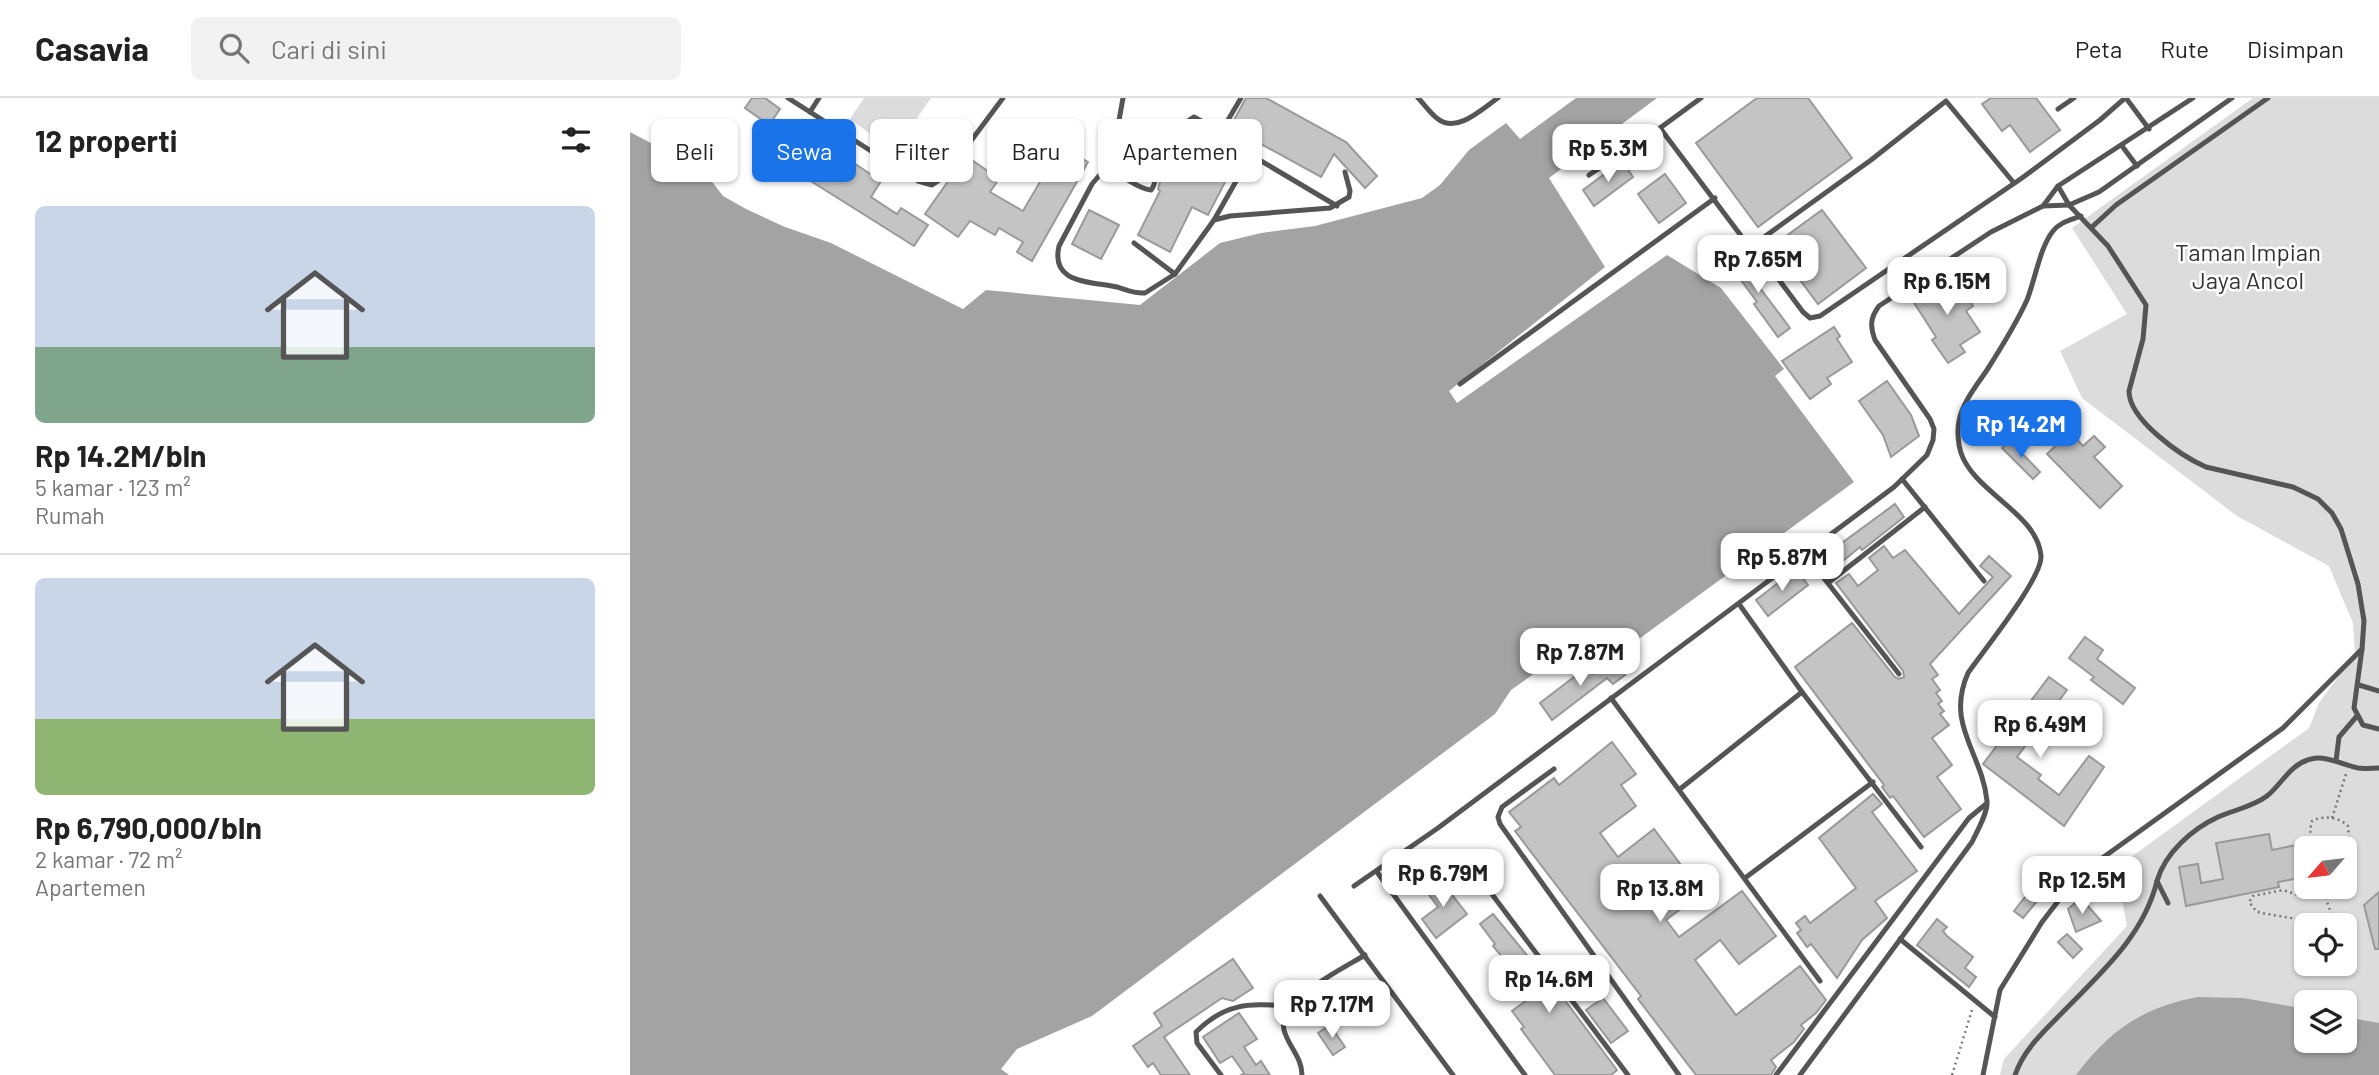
<!DOCTYPE html>
<html lang="id">
<head>
<meta charset="utf-8">
<style>
	:root { --surface:#fff; --page:#f2f2f2; --text:#222; --muted:#767676; --line:#e0e0e0; --accent:#1a73e8 }
	body { margin:0; font-family:Barlow,sans-serif; background:var(--page); color:var(--text); height:100vh; display:flex; flex-direction:column; font-size:26px; white-space:nowrap }
	* { box-sizing:border-box; margin:0 }
	p { font-size:23px; color:var(--muted) }
	.icon { flex:none; width:38px; height:38px; fill:none; stroke:currentColor; stroke-width:2; stroke-linecap:round; stroke-linejoin:round }
	.map { position:relative; flex:1; overflow:hidden }
	.details { display:flex; flex-direction:column; background:var(--surface); width:630px }
	.details>* { flex:none }
	.top-card { position:absolute; left:21px; top:21px; width:665px; height:63px; display:flex; gap:14px }
	.needle { width:46px; rotate:242deg }
	.controls { position:absolute; left:1664px; top:738px; display:grid; gap:14px }
	.controls a { display:grid; place-items:center; width:63px; height:63px; border-radius:10px; background:var(--surface); box-shadow:0 2px 5px #0004; font-size:35px }
	.price { position:absolute; translate:-50% -60px; padding:0 16px; border-radius:14px; background:#fff; color:#222; font-size:23px; line-height:46px; filter:drop-shadow(0 2px 4px #0008) }
	.price::after { content:''; position:absolute; left:50%; top:42px; width:21px; height:16px; margin-left:-10px; background:inherit; clip-path:polygon(0 0,100% 0,50% 100%) }
	.price.current { background:var(--accent); color:#fff }
	ul { padding:0; list-style:none }
	li { display:grid; align-content:center; gap:14px; height:371px; padding:0 35px }
	li+li { border-top:2px solid var(--line) }
	li span { display:grid; place-items:center; height:217px; border-radius:10px; color:#555 }
	li>.icon { margin-inline-start:auto }
	span .icon { width:126px; height:126px; fill:#fffc; stroke-width:1 }
	li b { font-size:30px }
	h2 { display:flex; justify-content:space-between; align-items:center; height:84px; padding:0 35px; font-size:30px }
	.chip { padding:0 24px; border-radius:10px; background:var(--surface); box-shadow:0 2px 5px #0004; font-size:24px; line-height:63px }
	.chip.current { background:var(--accent); color:#fff }
	header { display:flex; align-items:center; gap:42px; box-sizing:border-box; height:98px; padding:0 35px; background:var(--surface); border-bottom:2px solid var(--line) }
	header strong { font-size:33px }
	nav { display:flex; gap:38px; margin-inline-start:auto; font-size:24px }
	.search { width:490px; height:63px; background:var(--page); display:flex; align-items:center; gap:18px; box-sizing:border-box; padding:0 24px; border-radius:10px; color:var(--muted); font-size:26px }
	main { display:flex; flex:1; min-height:0 }
	.map>svg:first-child { display:block }
	.green { fill:#dcdcdc; fill-rule:evenodd }
	.water { fill:#a3a3a3 }
	.building { fill:#c4c4c4; stroke:#999; stroke-width:2 }
	.lines { fill:none; stroke-linecap:round; stroke-linejoin:round }
	.path { stroke:#777; stroke-width:2.5; stroke-dasharray:2 3.5; stroke-linecap:butt }
	.service { stroke:#555; stroke-width:5 }
	.labels { text-anchor:middle; dominant-baseline:central; stroke-width:5; stroke-linejoin:round; paint-order:stroke }
	.park-label { font-size:24px; fill:#333; stroke:#fff }
</style>
</head>
<body>
<header>
<strong>Casavia</strong>
<div class="search"><svg class="icon" aria-label="search" viewBox="0 0 24 24"><circle cx="10" cy="10" r="6"/><path d="M15 15l6 6"/></svg>Cari di sini</div>
<nav><a>Peta</a><a>Rute</a><a>Disimpan</a></nav>
</header>
<main>
<section class="details">
<h2>12 properti<svg class="icon" aria-label="filters" viewBox="0 0 24 24"><path d="M4 7h16M4 17h16"/><circle cx="9" cy="7" r="2"/><circle cx="15" cy="17" r="2"/></svg></h2>
<ul>
<li><span style="background:linear-gradient(#c9d6e8 65%,#7fa58c 0)"><svg class="icon" aria-label="home" viewBox="0 0 24 24"><path d="M3 11l9-7 9 7M6 9v11h12V9"/></svg></span><div><b>Rp 14.2M/bln</b><p>5 kamar · 123 m²</p><p>Rumah</p></div></li>
<li><span style="background:linear-gradient(#c9d6e8 65%,#8fb573 0)"><svg class="icon" aria-label="home" viewBox="0 0 24 24"><path d="M3 11l9-7 9 7M6 9v11h12V9"/></svg></span><div><b>Rp 6,790,000/bln</b><p>2 kamar · 72 m²</p><p>Apartemen</p></div></li>
</ul>
</section>
<div class="map">
<svg width="1749" height="977" viewBox="0 0 1749 977">
	<rect width="100%" height="100%" fill="#fff"/>
	<g class="green">
		<path d="M 234,0 L 301,0 L 264,53 L 220,21 Z"/>
		<path d="M 1623,0 L 1749,0 L 1749,977 L 1370,977 L 1374,961 L 1497,828 L 1486,770 L 1679,630 L 1689,605 L 1725,556 L 1723,525 L 1699,468 L 1607,418 L 1452,300 L 1430,253 L 1497,216 L 1442,130 ZM 1676,751 L 1715,751 L 1715,789 L 1676,789 ZM 1676,828 L 1715,828 L 1715,866 L 1676,866 ZM 1676,905 L 1715,905 L 1715,943 L 1676,943 Z"/>
	</g>
	<g class="water">
		<path d="M 946,0 L 1027,0 L 919,80 L 975,169 L 819,293 L 827,305 L 1037,157 L 1091,190 L 1154,271 L 1145,278 L 1224,384 L 991,554 L 969,530 L 881,592 L 865,616 L 462,918 L 387,951 L 371,971 L 379,977 L 0,977 L 0,34 L 74,73 L 93,98 L 116,111 L 155,129 L 201,145 L 333,211 L 356,192 L 510,207 L 590,145 L 631,135 L 685,128 L 792,100 L 810,87 L 839,52 L 876,25 L 890,41 Z"/>
		<path d="M 1568,899 L 1613,900 L 1676,911 L 1676,943 L 1715,943 L 1715,919 L 1749,925 L 1749,977 L 1446,977 C 1480,932 1513,909 1568,899 Z"/>
	</g>
	<g class="building">
		<path d="M 122,0 L 135,0 L 150,11 L 139,27 L 115,10 Z"/>
		<path d="M 616,0 L 636,0 L 716,44 L 747,78 L 735,90 L 704,56 L 691,79 L 600,29 Z"/>
		<path d="M 1127,0 L 1178,0 L 1222,60 L 1128,129 L 1066,45 Z"/>
		<path d="M 1361,0 L 1406,0 L 1430,32 L 1400,54 L 1380,27 L 1372,33 L 1352,6 Z"/>
		<path d="M 401,32 L 408,71 L 367,79 L 359,40 Z"/>
		<path d="M 554,36 L 606,63 L 578,117 L 562,109 L 540,154 L 508,137 L 530,93 L 528,91 L 537,58 L 542,49 L 547,51 Z"/>
		<path d="M 181,37 L 251,83 L 241,99 L 267,116 L 271,110 L 298,127 L 284,148 L 160,70 Z"/>
		<path d="M 431,48 L 458,64 L 402,163 L 387,154 L 393,144 L 369,130 L 365,137 L 340,123 L 328,139 L 295,116 L 336,58 L 369,81 L 360,94 L 393,113 Z"/>
		<path d="M 992,63 L 1003,79 L 964,108 L 953,92 Z"/>
		<path d="M 1035,76 L 1056,105 L 1029,125 L 1008,96 Z"/>
		<path d="M 459,112 L 489,127 L 471,161 L 442,146 Z"/>
		<path d="M 1192,112 L 1236,170 L 1188,206 L 1144,147 Z"/>
		<path d="M 1109,154 L 1131,184 L 1127,186 L 1160,230 L 1148,239 L 1124,206 L 1127,204 L 1097,163 Z"/>
		<path d="M 1313,178 L 1327,198 L 1334,193 L 1343,208 L 1336,213 L 1350,234 L 1330,247 L 1335,254 L 1318,265 L 1302,242 L 1306,239 L 1281,200 Z"/>
		<path d="M 1204,229 L 1210,238 L 1207,241 L 1222,264 L 1197,280 L 1201,286 L 1180,301 L 1152,263 Z"/>
		<path d="M 1257,283 L 1281,317 L 1289,338 L 1261,359 L 1253,337 L 1229,303 Z"/>
		<path d="M 1440,334 L 1453,348 L 1464,338 L 1475,349 L 1464,359 L 1492,388 L 1470,410 L 1417,356 Z"/>
		<path d="M 1380,343 L 1410,374 L 1403,381 L 1372,350 Z"/>
		<path d="M 1265,406 L 1274,419 L 1232,452 L 1230,449 L 1214,462 L 1205,450 Z"/>
		<path d="M 1254,448 L 1263,460 L 1275,452 L 1329,516 L 1363,479 L 1350,468 L 1359,458 L 1381,478 L 1300,566 L 1308,577 L 1302,581 L 1310,592 L 1306,595 L 1312,603 L 1308,606 L 1314,613 L 1310,616 L 1319,627 L 1302,640 L 1322,667 L 1307,679 L 1331,711 L 1294,739 L 1263,698 L 1260,700 L 1252,689 L 1254,687 L 1165,569 L 1222,525 L 1265,579 L 1269,581 L 1274,579 L 1273,573 L 1206,485 L 1219,476 L 1228,488 L 1248,472 L 1239,460 Z"/>
		<path d="M 1166,471 L 1178,487 L 1138,518 L 1126,502 Z"/>
		<path d="M 1455,539 L 1473,552 L 1467,561 L 1505,590 L 1493,606 L 1461,582 L 1464,579 L 1439,560 Z"/>
		<path d="M 983,561 L 995,577 L 983,586 L 977,580 L 922,622 L 910,605 L 957,569 L 963,576 Z"/>
		<path d="M 1419,579 L 1437,592 L 1387,659 L 1411,677 L 1408,681 L 1429,697 L 1459,658 L 1474,669 L 1434,728 L 1353,666 Z"/>
		<path d="M 982,644 L 1006,676 L 991,687 L 1006,708 L 970,735 L 988,759 L 1024,731 L 1072,795 L 1036,822 L 1049,839 L 1112,793 L 1146,838 L 1109,866 L 1090,842 L 1065,862 L 1106,917 L 1170,868 L 1196,902 L 1186,915 L 1171,927 L 1174,931 L 1164,944 L 1141,962 L 1146,969 L 1141,977 L 1066,977 L 1008,901 L 1011,898 L 885,733 L 891,729 L 879,714 L 924,680 L 929,687 Z"/>
		<path d="M 1243,696 L 1252,706 L 1242,714 L 1287,773 L 1245,803 L 1257,820 L 1232,842 L 1207,880 L 1181,846 L 1177,849 L 1167,835 L 1171,832 L 1166,825 L 1175,818 L 1180,825 L 1226,790 L 1189,740 Z"/>
		<path d="M 1639,736 L 1642,752 L 1676,745 L 1676,779 L 1648,784 L 1649,789 L 1556,808 L 1549,769 L 1568,766 L 1571,785 L 1593,781 L 1586,745 Z"/>
		<path d="M 809,780 L 837,816 L 806,840 L 792,821 L 808,809 L 794,790 Z"/>
		<path d="M 1399,794 L 1408,802 L 1393,820 L 1384,813 Z"/>
		<path d="M 1749,794 L 1749,851 L 1745,851 L 1734,807 Z"/>
		<path d="M 1451,800 L 1471,823 L 1446,834 L 1438,811 Z"/>
		<path d="M 863,816 L 905,867 L 907,865 L 987,972 L 981,977 L 925,977 L 891,931 L 894,929 L 882,913 L 904,897 L 863,848 L 865,846 L 850,826 Z"/>
		<path d="M 1307,821 L 1317,829 L 1313,833 L 1317,838 L 1343,859 L 1335,870 L 1346,879 L 1339,889 L 1287,847 Z"/>
		<path d="M 1437,836 L 1452,851 L 1443,860 L 1428,844 Z"/>
		<path d="M 603,861 L 623,890 L 603,903 L 592,900 L 534,939 L 560,977 L 531,977 L 523,965 L 518,969 L 503,948 L 532,928 L 524,915 Z"/>
		<path d="M 973,900 L 998,933 L 981,945 L 956,912 Z"/>
		<path d="M 609,915 L 627,941 L 614,949 L 626,967 L 631,963 L 640,977 L 611,977 L 614,975 L 602,958 L 590,965 L 573,939 Z"/>
		<path d="M 700,927 L 715,949 L 703,957 L 688,935 Z"/>
	</g>
	<g class="lines">
		<g class="path">
			<path d="M 1702,720 L 1716,676"/>
			<path d="M 1684,751 L 1680,732 L 1682,723 C 1693,717 1709,719 1718,728 L 1723,782 L 1715,788"/>
			<path d="M 1692,789 L 1703,821 L 1697,826 L 1631,815 L 1626,813 L 1619,804 L 1623,798 L 1653,792 C 1679,801 1684,801 1711,789"/>
			<path d="M 1322,977 L 1342,912"/>
		</g>
		<g class="service">
			<path d="M 158,0 L 288,83 L 302,87 L 314,79 L 373,0"/>
			<path d="M 788,0 C 795,7 801,16 808,21 C 827,36 853,10 868,0"/>
			<path d="M 1496,0 L 1519,31"/>
			<path d="M 1428,11 L 1444,0"/>
			<path d="M 180,14 L 189,0"/>
			<path d="M 488,28 L 493,0"/>
			<path d="M 1030,30 L 1071,0"/>
			<path d="M 1492,48 L 1507,68"/>
			<path d="M 621,57 L 707,108"/>
			<path d="M 959,77 L 1030,30 L 1115,143 L 1123,147 L 1241,62 L 1316,3 L 1384,85"/>
			<path d="M 1413,108 L 1439,107 L 1469,94 L 1602,0"/>
			<path d="M 584,122 L 621,57 L 591,34"/>
			<path d="M 1462,129 L 1486,107 L 1638,0"/>
			<path d="M 504,145 L 545,176 L 515,195 C 505,196 497,192 487,189 C 462,183 420,187 429,148 L 462,86 L 473,73 C 492,73 503,90 521,92 C 527,85 524,79 527,70 C 532,51 547,29 564,19 L 591,34 L 611,0"/>
			<path d="M 1123,147 L 1173,214 L 1180,220 L 1190,218 L 1392,80 L 1470,22 L 1495,0"/>
			<path d="M 545,176 L 584,122 L 600,118 L 700,110 L 719,99 L 720,93 L 715,74"/>
			<path d="M 830,286 L 1085,100"/>
			<path d="M 1272,381 L 1354,483"/>
			<path d="M 1175,456 L 1269,576"/>
			<path d="M 1198,485 L 1295,409"/>
			<path d="M 1109,506 L 1172,594 L 1291,749"/>
			<path d="M 1732,551 L 1724,610 L 1733,627 L 1749,631"/>
			<path d="M 1729,587 L 1749,593"/>
			<path d="M 981,600 L 1190,883"/>
			<path d="M 1706,663 L 1709,639 L 1727,618"/>
			<path d="M 924,671 L 872,709 L 868,719 L 870,726 L 1049,977"/>
			<path d="M 1050,691 L 1172,594"/>
			<path d="M 747,774 L 895,977"/>
			<path d="M 1115,780 L 1243,684"/>
			<path d="M 855,787 L 998,977"/>
			<path d="M 724,788 L 808,730 L 1264,389 L 1297,357 L 1303,342 L 1304,331 L 1300,321 L 1245,242 C 1240,228 1240,220 1249,208 L 1361,134 L 1413,108 L 1428,88 L 1563,0"/>
			<path d="M 690,798 L 823,977"/>
			<path d="M 1538,805 L 1527,783 C 1535,755 1562,731 1588,719 C 1604,712 1622,709 1637,698 C 1652,686 1660,666 1681,661 C 1696,657 1713,667 1728,670 C 1734,671 1742,670 1749,670"/>
			<path d="M 1270,841 L 1365,919"/>
			<path d="M 591,977 L 567,945 L 566,934 C 597,903 621,906 661,908"/>
			<path d="M 672,977 C 672,959 658,948 654,932 C 647,902 714,870 735,857"/>
			<path d="M 1146,977 L 1339,720 L 1356,706"/>
			<path d="M 1170,977 L 1342,744 C 1347,733 1358,715 1357,703 C 1352,654 1315,627 1338,575 C 1353,553 1412,481 1411,458 C 1408,416 1344,394 1331,355 C 1328,346 1327,332 1329,323 C 1332,305 1347,287 1357,272 C 1371,250 1386,226 1397,202 C 1405,182 1410,149 1423,133 C 1430,124 1441,122 1451,118"/>
			<path d="M 1353,977 L 1370,892 L 1412,824 L 1436,793 L 1464,766 L 1653,630 L 1732,551 L 1734,523 L 1728,486 L 1711,431 L 1702,415 L 1688,401 L 1663,389 L 1576,369 C 1551,358 1499,322 1499,293 L 1513,241 L 1516,207 L 1478,148 L 1439,107 L 1428,88"/>
			<path d="M 1385,977 C 1393,954 1409,938 1426,921 C 1465,880 1513,841 1527,783"/>
		</g>
	</g>
	<g class="labels">
		<g class="park-label">
			<text x="1618" y="153">Taman Impian<tspan x="1618" dy="28">Jaya Ancol</tspan></text>
		</g>
	</g>
</svg>
<div class="controls">
<a><svg class="needle" viewBox="-14 -14 28 28"><path d="M0-13l5 13h-10z" fill="#e53935"/><path d="M0 13l5-13h-10z" fill="#767676"/></svg></a>
<a><svg class="icon" aria-label="locate" viewBox="0 0 24 24"><circle cx="12" cy="12" r="6"/><path d="M12 2v4M12 18v4M2 12h4M18 12h4"/></svg></a>
<a><svg class="icon" aria-label="layers" viewBox="0 0 24 24"><path d="M12 4l9 5-9 5-9-5zM3 14l9 5 9-5"/></svg></a>
</div>
<b class="price" style="left:978px;top:86px">Rp 5.3M</b>
<b class="price" style="left:1128px;top:197px">Rp 7.65M</b>
<b class="price" style="left:1317px;top:219px">Rp 6.15M</b>
<b class="price current" style="left:1391px;top:362px">Rp 14.2M</b>
<b class="price" style="left:1152px;top:495px">Rp 5.87M</b>
<b class="price" style="left:950px;top:590px">Rp 7.87M</b>
<b class="price" style="left:1410px;top:662px">Rp 6.49M</b>
<b class="price" style="left:813px;top:811px">Rp 6.79M</b>
<b class="price" style="left:1452px;top:818px">Rp 12.5M</b>
<b class="price" style="left:1030px;top:826px">Rp 13.8M</b>
<b class="price" style="left:919px;top:917px">Rp 14.6M</b>
<b class="price" style="left:702px;top:942px">Rp 7.17M</b>
<div class="top-card">
<a class="chip">Beli</a>
<a class="chip current">Sewa</a>
<a class="chip">Filter</a>
<a class="chip">Baru</a>
<a class="chip">Apartemen</a>
</div>
</div>
</main>
</body>
</html>
